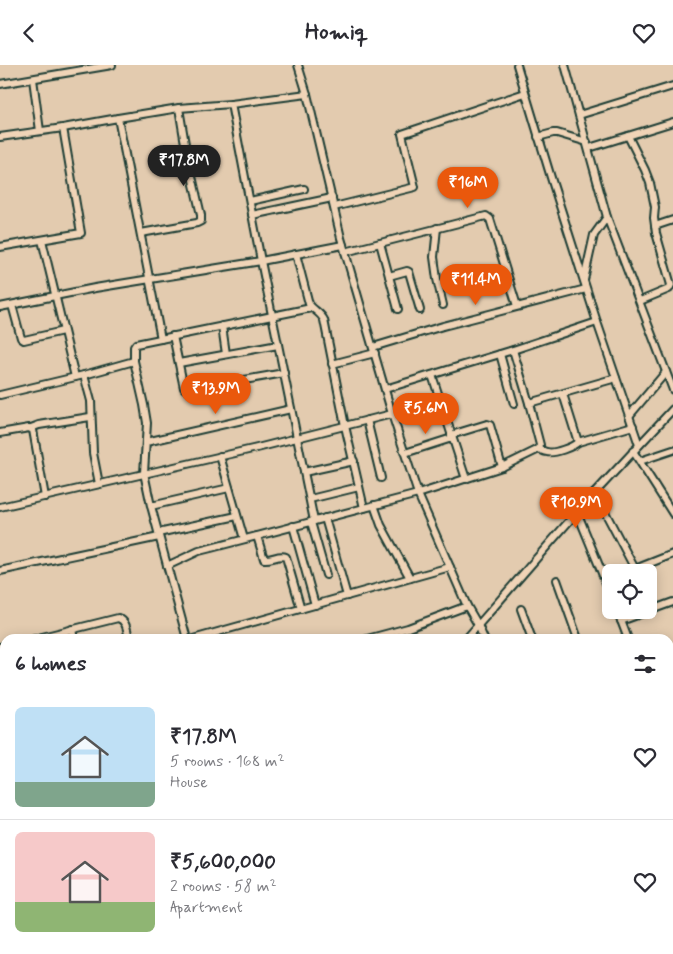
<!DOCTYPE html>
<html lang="en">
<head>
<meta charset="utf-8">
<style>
	:root { --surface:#fff; --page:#f2f2f3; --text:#2b2b33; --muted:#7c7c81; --line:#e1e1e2; --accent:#ea580c }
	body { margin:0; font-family:Mynerve,sans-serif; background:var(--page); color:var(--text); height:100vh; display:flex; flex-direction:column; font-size:19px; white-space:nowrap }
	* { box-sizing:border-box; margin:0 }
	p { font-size:16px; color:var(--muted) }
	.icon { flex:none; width:28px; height:28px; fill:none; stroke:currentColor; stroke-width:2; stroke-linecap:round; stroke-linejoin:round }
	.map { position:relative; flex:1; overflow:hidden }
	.drawer { position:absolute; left:0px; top:569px; width:674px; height:321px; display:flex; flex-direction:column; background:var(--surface); border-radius:15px 15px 0 0; box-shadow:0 2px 12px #0003 }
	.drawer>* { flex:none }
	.controls { position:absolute; left:602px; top:499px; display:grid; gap:10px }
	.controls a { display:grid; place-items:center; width:55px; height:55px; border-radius:8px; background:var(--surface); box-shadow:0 2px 12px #0003; font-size:25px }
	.price { position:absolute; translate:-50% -42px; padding:0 11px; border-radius:18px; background:var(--accent); color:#fff; font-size:16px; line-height:32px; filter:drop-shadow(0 1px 2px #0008) }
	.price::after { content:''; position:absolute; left:50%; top:30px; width:15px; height:11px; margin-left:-8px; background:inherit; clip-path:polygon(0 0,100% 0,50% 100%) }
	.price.on { background:#222; color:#fff }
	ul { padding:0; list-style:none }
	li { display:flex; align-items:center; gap:15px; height:125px; padding:0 15px }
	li+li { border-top:1px solid var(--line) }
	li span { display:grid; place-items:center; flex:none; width:140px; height:100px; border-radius:8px; color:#555 }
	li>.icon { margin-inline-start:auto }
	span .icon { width:60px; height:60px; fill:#fffc; stroke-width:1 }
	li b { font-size:21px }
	h2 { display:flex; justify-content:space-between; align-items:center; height:60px; padding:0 15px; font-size:21px }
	header { display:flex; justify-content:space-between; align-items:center; height:65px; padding:0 15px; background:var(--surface); font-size:22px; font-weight:800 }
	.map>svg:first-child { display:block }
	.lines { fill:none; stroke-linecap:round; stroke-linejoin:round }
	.minor-casing { stroke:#1f3d34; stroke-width:10 }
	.minor { stroke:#f0d4b7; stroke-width:6 }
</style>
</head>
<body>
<header><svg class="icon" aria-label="back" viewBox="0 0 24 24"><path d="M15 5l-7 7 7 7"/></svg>Homiq<svg class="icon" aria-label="heart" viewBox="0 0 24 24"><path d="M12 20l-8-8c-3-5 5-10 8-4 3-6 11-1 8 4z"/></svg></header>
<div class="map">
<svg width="673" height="889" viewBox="0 0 673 889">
	<rect width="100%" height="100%" fill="#e3cbaf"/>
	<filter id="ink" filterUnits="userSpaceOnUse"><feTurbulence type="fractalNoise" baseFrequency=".02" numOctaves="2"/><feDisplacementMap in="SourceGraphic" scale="10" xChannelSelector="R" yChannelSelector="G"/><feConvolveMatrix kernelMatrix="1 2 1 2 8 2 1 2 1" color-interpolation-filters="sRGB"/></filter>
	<g filter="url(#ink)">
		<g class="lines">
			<defs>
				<g id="minor">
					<path d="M 298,0 L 307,29 L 341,173 L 392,349 L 418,429 L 467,541 L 478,560 L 484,574"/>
					<path d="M 517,0 L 552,116 L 597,257 L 639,380"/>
					<path d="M 565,0 L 607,152 L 673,325"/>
					<path d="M 33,14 L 40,66"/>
					<path d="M 0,19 L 112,0"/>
					<path d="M 231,39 L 261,196 L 314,456"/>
					<path d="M 579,50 L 673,21"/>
					<path d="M 118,53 L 161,274"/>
					<path d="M 628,71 L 645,105 L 650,118 L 655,142 L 654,153 L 656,168 L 671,220 L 669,224 L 640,236"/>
					<path d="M 0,72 L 63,63"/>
					<path d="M 538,72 L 553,68 L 557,68 L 587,77"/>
					<path d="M 589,83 L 673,57"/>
					<path d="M 250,136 L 304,124"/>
					<path d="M 334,142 L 415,122 L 402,69 L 525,28"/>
					<path d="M 252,150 L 332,133"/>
					<path d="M 655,161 L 673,155"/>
					<path d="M 437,163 L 434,192 L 437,214 L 443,240"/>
					<path d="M 141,168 L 197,158 L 201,156 L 201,150 L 186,85 L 179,43"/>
					<path d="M 42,175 L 75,312"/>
					<path d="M 380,178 L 398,244"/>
					<path d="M 0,182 L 81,168 L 63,63 L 118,53 L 179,43 L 231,39 L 307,29"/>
					<path d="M 345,187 L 486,151 L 490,154 L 517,241"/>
					<path d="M 296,189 L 309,239 C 313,245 321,248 324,255 L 345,361 L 364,443"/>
					<path d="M 389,211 L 407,206 L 409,207 L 420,245"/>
					<path d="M 584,215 L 594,170 L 607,152"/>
					<path d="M 12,240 L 21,273 L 24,275 L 63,266"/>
					<path d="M 0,242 L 95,223 L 261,196 L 343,180"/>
					<path d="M 222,261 L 226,289"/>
					<path d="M 173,271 L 184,323 L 187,325 L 284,308"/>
					<path d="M 373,282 L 443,261 L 586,224"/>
					<path d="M 500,289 L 514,339"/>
					<path d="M 179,298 L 278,280"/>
					<path d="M 332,299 L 375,288"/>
					<path d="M 84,310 L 91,336 L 93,388 L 99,419"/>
					<path d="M 432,310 L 466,414"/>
					<path d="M 385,324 L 513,285 L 597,257"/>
					<path d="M 563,329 L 578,377 L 633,361"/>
					<path d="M 0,330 L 84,310 L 134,296"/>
					<path d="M 529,338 L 616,313"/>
					<path d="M 629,351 L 666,307"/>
					<path d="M 367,355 L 381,413"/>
					<path d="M 31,363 L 39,360 L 90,352"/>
					<path d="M 0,368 L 29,363 L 33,365 L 45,432"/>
					<path d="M 451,370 L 487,359 L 490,360 L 502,402"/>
					<path d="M 146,377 L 291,344"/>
					<path d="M 539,384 C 541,385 545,387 547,387 C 554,389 573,382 578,377"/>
					<path d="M 633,386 L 673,449"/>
					<path d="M 405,388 L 452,373"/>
					<path d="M 220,391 L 244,474"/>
					<path d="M 640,396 L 673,385"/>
					<path d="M 304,407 L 354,396"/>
					<path d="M 595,428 L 635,504"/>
					<path d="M 310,434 L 359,422"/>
					<path d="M 374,440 L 381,460 L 410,513"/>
					<path d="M 151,441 L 229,423"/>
					<path d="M 0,442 L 257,383 L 392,349"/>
					<path d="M 577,447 L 611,530"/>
					<path d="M 325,453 L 347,531"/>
					<path d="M 311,457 L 326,510"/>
					<path d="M 293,461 L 315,540"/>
					<path d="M 158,468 L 237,451"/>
					<path d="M 257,471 L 264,494 C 272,495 279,489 286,492 L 301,544"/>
					<path d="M 167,501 L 199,486 L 211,483 L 418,429 L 502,402 L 539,384 L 540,380 L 529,338 L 513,285"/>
					<path d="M 0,506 L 159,472"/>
					<path d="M 625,508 L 673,489"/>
					<path d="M 557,515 L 578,574"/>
					<path d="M 521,544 L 532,574"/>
					<path d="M 617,545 L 628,574"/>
					<path d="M 621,556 L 673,537"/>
					<path d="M 72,564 L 74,574"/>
					<path d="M 34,574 L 118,553 C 127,556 127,566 129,574"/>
					<path d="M 187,574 L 151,441 L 144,408 L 147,358 L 144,340 L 134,296 L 134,282 L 136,279 L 311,243"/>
					<path d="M 193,574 L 450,502"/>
					<path d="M 367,574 L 408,563 L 467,541"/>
					<path d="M 466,574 L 577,447 L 673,344"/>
					<path d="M 0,582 L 5,581"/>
					<path d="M 0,627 L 5,641"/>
					<path d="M 669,660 L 673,659"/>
					<path d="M 669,679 L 673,690"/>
					<path d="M 0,733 L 5,732"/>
					<path d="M 669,750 L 673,748"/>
					<path d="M 0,799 L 5,813"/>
					<path d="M 669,816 L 673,823"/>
					<path d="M 31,885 L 33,889"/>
					<path d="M 221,885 L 224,889"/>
					<path d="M 337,885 L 338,889"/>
					<path d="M 425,885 L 427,889"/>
					<path d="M 612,885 L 612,889"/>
					<path d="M 655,885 L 659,889"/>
					<path d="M 166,889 L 175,886"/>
					<path d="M 399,889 L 411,885"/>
				</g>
			</defs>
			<use href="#minor" class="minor-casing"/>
			<use href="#minor" class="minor"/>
		</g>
	</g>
</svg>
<div class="controls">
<a><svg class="icon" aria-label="locate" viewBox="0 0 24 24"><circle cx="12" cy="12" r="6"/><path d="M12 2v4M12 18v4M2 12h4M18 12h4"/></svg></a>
</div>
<b class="price on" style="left:184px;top:122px">₹17.8M</b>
<b class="price" style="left:468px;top:144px">₹16M</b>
<b class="price" style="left:476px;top:241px">₹11.4M</b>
<b class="price" style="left:216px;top:350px">₹13.9M</b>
<b class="price" style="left:426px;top:370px">₹5.6M</b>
<b class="price" style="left:576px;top:464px">₹10.9M</b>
<section class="drawer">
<h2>6 homes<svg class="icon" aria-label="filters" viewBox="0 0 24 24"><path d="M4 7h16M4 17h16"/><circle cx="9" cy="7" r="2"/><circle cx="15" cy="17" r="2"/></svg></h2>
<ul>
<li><span style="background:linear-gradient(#bfe0f5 75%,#7fa58c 0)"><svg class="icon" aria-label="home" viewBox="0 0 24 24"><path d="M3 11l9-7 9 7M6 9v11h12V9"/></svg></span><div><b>₹17.8M</b><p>5 rooms · 168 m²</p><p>House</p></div><svg class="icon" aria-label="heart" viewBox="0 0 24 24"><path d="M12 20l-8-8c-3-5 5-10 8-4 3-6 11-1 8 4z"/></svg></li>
<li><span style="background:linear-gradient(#f6c9c9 70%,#8fb573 0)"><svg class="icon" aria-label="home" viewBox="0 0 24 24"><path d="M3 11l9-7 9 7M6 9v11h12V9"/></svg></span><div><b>₹5,600,000</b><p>2 rooms · 58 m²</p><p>Apartment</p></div><svg class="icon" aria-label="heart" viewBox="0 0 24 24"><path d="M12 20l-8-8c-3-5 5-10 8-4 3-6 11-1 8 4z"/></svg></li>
</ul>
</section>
</div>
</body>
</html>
